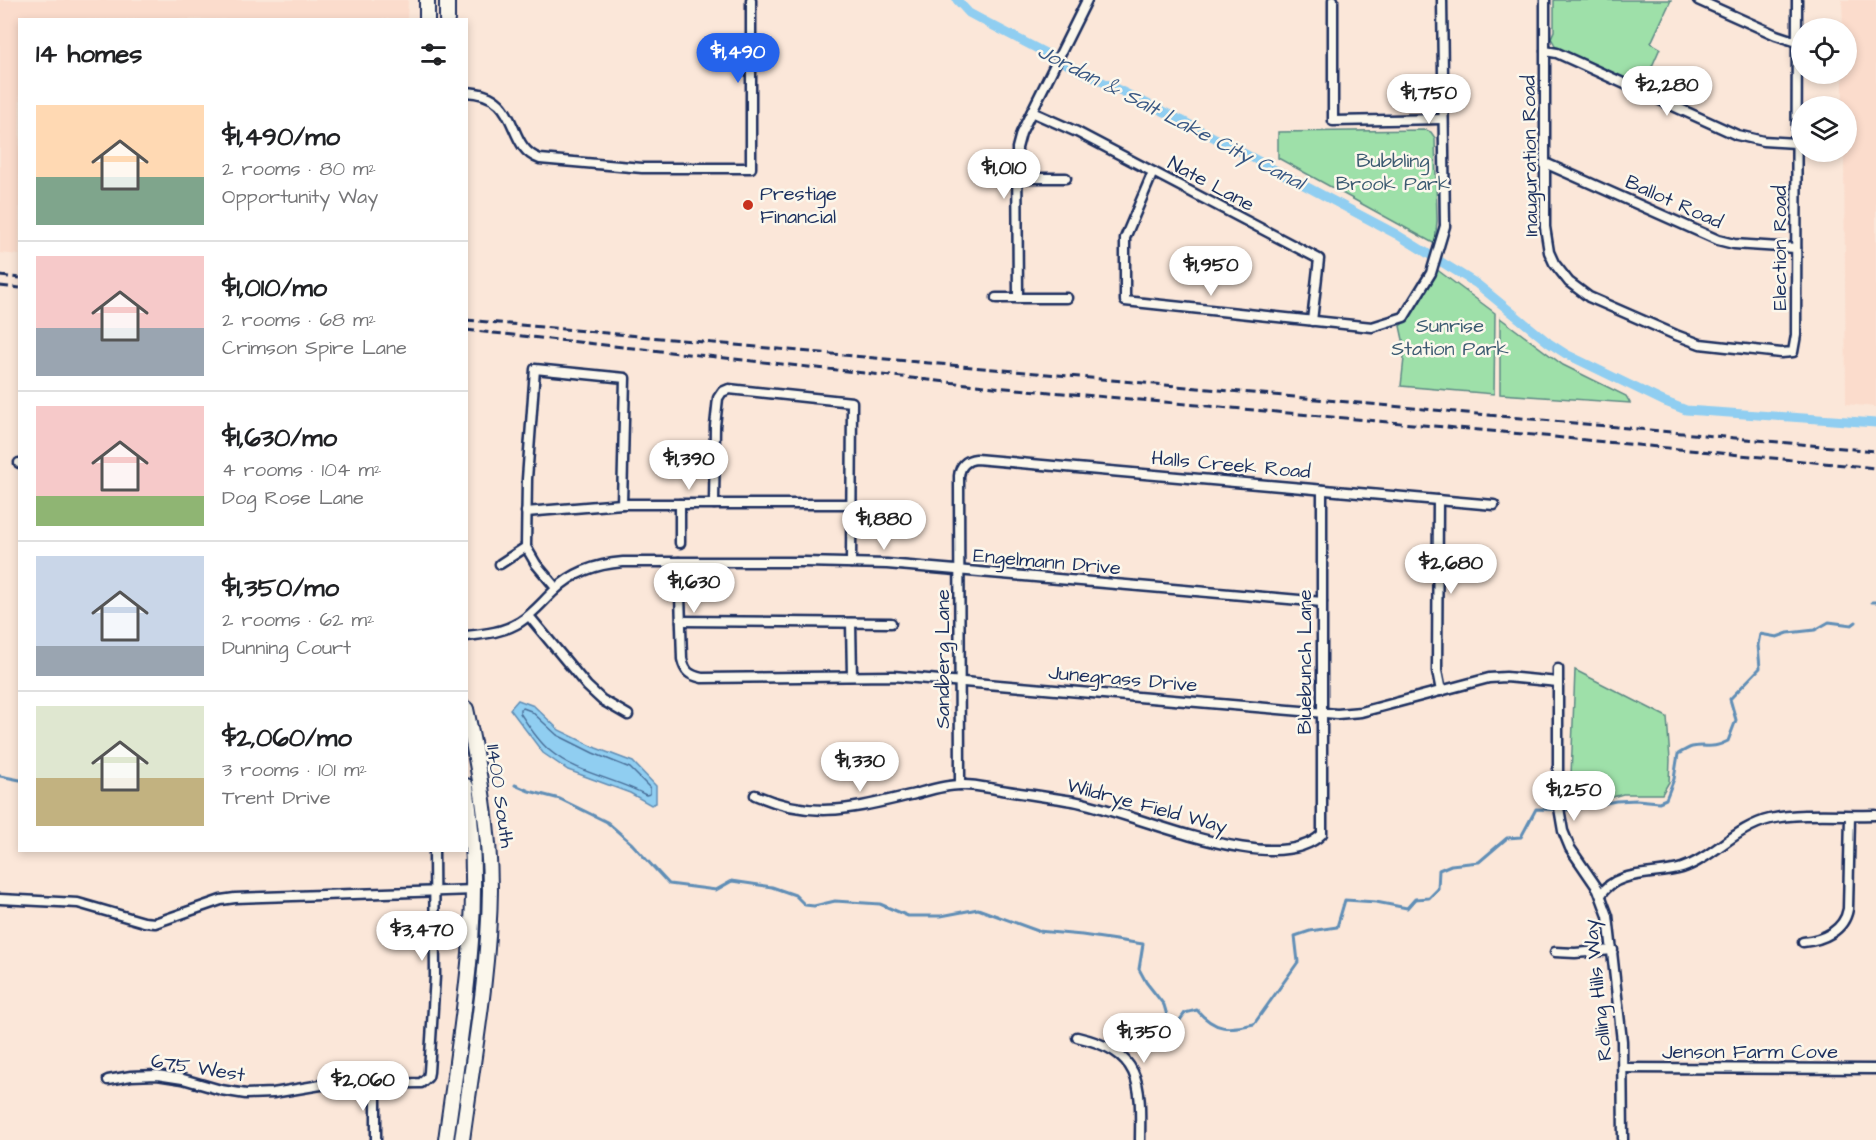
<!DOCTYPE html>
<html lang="en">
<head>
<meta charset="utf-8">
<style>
	:root { --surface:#fff; --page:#f6f6f6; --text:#202124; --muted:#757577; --line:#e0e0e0; --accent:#2563eb }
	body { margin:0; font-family:"Architects Daughter",sans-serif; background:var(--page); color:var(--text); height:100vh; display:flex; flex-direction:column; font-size:22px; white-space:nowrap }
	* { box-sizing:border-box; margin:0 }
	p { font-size:20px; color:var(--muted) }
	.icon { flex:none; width:33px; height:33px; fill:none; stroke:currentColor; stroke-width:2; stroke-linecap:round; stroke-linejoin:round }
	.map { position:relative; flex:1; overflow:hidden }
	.side { position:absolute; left:18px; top:18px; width:450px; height:834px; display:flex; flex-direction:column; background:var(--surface); border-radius:0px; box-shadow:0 3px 9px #0003 }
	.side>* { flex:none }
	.buttons { position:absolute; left:1791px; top:18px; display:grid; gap:12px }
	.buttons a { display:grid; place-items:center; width:66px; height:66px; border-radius:50%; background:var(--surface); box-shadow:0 3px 9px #0003; font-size:30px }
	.price { position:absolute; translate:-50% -51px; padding:0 14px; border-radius:21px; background:#fff; color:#222; font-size:20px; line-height:39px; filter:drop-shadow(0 2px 3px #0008) }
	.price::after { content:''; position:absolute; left:50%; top:36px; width:18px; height:14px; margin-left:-9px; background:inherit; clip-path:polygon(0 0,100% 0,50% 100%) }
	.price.on { background:var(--accent); color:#fff }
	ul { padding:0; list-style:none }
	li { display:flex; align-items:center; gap:18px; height:150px; padding:0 18px }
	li+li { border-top:2px solid var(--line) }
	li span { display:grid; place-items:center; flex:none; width:168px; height:120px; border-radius:0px; color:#555 }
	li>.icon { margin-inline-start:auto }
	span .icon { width:72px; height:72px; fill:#fffc; stroke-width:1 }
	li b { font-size:26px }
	h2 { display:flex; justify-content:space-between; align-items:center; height:72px; padding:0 18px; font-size:26px }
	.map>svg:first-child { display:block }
	.built { fill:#fbdccc }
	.green { fill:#9ee0a9; stroke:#5c8884; stroke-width:1.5 }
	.water { fill:#90cef1; stroke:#618eb6; stroke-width:1.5 }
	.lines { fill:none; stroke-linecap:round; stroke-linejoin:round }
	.shore { stroke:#4a6f99; stroke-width:1.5 }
	.stream { stroke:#618eb6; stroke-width:3 }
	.canal { stroke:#90cef1; stroke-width:9 }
	.street-casing { stroke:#1b2f5e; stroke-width:13 }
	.primary-casing { stroke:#1b2f5e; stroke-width:18 }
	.street { stroke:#fbf7ec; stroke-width:8 }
	.primary { stroke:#fbf7ec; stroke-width:14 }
	.rail { stroke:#1b2f5e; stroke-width:3; stroke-dasharray:9 4.5; stroke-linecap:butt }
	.poi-dot { fill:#c8321e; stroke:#fbf7ec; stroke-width:2 }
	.labels { text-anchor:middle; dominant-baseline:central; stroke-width:5; stroke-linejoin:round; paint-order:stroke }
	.street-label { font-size:20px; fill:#1b2f5e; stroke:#fbf7ec }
	.park-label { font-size:20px; fill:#3c5b71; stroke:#fbf7ec }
	.poi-label { font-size:20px; fill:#1b2f5e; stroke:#fbf7ec; text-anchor:start }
	.water-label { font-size:21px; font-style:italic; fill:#385783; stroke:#fbf7ec }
</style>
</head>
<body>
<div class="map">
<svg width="1876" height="1140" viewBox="0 0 1876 1140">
	<rect width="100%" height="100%" fill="#fbe7d9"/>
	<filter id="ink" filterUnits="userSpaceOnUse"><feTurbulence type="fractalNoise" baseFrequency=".0167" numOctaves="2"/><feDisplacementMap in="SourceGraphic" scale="12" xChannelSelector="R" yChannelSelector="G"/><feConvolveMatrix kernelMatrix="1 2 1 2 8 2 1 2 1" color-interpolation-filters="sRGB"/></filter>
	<g filter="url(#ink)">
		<g class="built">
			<path d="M 0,0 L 408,0 L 407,19 L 20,20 L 19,255 L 0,253 Z"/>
			<path d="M 1842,0 L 1876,0 L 1876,407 L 1846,404 L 1844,152 L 1846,152 L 1846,106 L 1843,106 L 1843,74 L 1846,74 L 1846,28 L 1843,28 Z"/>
		</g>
		<g class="green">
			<path d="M 1554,0 L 1671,0 L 1651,43 L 1660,48 L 1643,87 L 1556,47 L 1551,38 L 1554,31 Z"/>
			<path d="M 1426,130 L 1431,132 L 1435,138 L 1437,221 L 1435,244 L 1278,158 L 1278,132 Z"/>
			<path d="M 1436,269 L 1495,313 L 1494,394 L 1401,386 L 1405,349 L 1400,326 L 1409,317 Z"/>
			<path d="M 1500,318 L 1563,365 L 1626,396 L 1630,403 L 1500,394 Z"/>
			<path d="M 1575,670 L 1667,717 L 1670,760 L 1669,782 L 1662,794 L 1623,794 L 1596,802 L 1570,803 Z"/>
		</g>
		<path class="water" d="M 518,700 L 534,706 L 559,730 L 596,748 L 633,762 L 656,786 L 656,803 L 651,805 L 630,793 L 568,770 L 543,753 L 510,709 Z"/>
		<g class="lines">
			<path class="shore" d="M 523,708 L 531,711 L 557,735 L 593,753 L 630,768 L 650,788 L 650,794 L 646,795 C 615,778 577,774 549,750 C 537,740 528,725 520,713 L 520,709 Z"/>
			<g class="stream">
				<path d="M 1872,602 L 1876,602"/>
				<path d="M 0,776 L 20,780"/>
				<path d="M 515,785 L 529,791 L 560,799 L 607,822 L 632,844 L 669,884 L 716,890 L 732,881 L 772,887 L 795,895 L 805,905 L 814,906 L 835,901 L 880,904 L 908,916 L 941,916 L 978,909 L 1038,931 L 1082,935 L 1143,944 L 1139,969 L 1146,982 L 1164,1005 L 1168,1019 L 1177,1024 L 1185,1013 L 1197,1010 C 1215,1031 1228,1030 1254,1024 L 1298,962 L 1295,936 L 1310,931 L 1337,927 L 1345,900 L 1376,902 L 1407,908 L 1415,899 L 1429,898 L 1438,889 L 1439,870 L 1451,865 L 1479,862 L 1507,838 L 1521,837 L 1536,809 L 1570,810 L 1616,801 L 1637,800 L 1659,802 L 1666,799 L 1674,779 L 1678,754 C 1682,752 1688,748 1692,747 C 1708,744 1710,750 1728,741 L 1736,720 L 1730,699 L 1760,668 L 1758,645 L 1760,634 L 1777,637 L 1788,633 L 1815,630 L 1829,622 L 1852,625 L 1856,622"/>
			</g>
			<path class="canal" d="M 957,0 L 969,13 L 984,21 L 1080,71 L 1181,120 L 1396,234 L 1477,284 L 1549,343 L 1566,354 L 1663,401 L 1686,410 L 1876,423"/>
			<defs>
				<g id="street">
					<path d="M 1333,0 L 1333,121 L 1442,119"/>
					<path d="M 1545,0 L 1545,227 L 1549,252 L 1554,263 L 1569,282 L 1589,297 L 1676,335 L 1700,344 L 1781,353 L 1793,352 L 1796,335 L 1797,0"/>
					<path d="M 1698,0 L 1776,35 L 1797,42"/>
					<path d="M 1545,51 L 1557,53 L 1737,135 L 1763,141 L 1796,143"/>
					<path d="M 466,92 C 523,94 504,147 540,159 L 642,168 L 751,168 L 751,0"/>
					<path d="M 1032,112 L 1077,132 L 1319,259 L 1312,321"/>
					<path d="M 1545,163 L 1718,240 L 1734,244 L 1796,248"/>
					<path d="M 1153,172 L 1125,238 L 1125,301 L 1372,327 L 1404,317 L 1431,273 L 1445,226 L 1442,0"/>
					<path d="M 1018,178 L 1066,178"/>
					<path d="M 996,298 L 1067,298"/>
					<path d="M 1018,298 L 1017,148 L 1021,133 L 1087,0"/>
					<path d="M 19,463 L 20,463"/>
					<path d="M 1438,500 L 1437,671 L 1441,691"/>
					<path d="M 714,504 L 715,426 L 718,398 L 722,392 L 729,389 L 852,402 L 851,563"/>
					<path d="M 526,512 L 622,504 L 853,504"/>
					<path d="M 680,543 L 680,504"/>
					<path d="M 679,562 L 682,659 C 685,672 689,675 702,678 L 893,676 L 1337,714 L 1361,712 L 1489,678 L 1506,677 L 1558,682"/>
					<path d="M 500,564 L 526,547"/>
					<path d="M 556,588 L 536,564 L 526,547 L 527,479 L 535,369 L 625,378 L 622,504"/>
					<path d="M 529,616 L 587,686 L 602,700 L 628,715"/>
					<path d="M 681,621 L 891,623"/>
					<path d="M 851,623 L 852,676"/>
					<path d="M 466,636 C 486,634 504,632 520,622 C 534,613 543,601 555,590 C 573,572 598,564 623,562 L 804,562 L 887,564 L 1322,602"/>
					<path d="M 1558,669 L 1558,802 L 1563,831 L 1570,848 L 1598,889 L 1608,916 L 1622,1041 L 1623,1140"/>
					<path d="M 960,785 L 959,476 C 960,466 966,460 976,459 L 1494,505"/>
					<path d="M 755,795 C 816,821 854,808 915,794 C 930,790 945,785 960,785 C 973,784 988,788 1001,790 C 1025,794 1049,797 1073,801 C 1132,811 1275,881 1322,834 L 1322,490"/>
					<path d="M 1601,895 C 1616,869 1657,876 1682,868 C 1714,857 1736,827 1770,819 C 1800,812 1844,816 1876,815"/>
					<path d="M 0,899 L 78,903 L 144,922 L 155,923 L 221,900 L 235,898 L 475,890"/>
					<path d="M 1803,942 C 1823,940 1844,931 1848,909 L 1850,816"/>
					<path d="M 1555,952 L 1575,953 L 1613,950"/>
					<path d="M 1077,1037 C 1142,1052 1141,1082 1140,1140"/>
					<path d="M 1623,1068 L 1876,1069"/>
					<path d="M 108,1080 L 131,1076 L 157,1075 L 183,1079 L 221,1090 L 246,1094 L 273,1093 L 327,1084 L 421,1083 L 428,1077 L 429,1072 L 435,976 L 434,850"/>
					<path d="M 376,1084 L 376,1140"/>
				</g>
				<g id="primary">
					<path d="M 427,0 L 427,20"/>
					<path d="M 447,20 L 447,0"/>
					<path d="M 446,1140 C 462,1020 485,907 466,786"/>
					<path d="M 462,1140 C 473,1058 489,973 490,890 C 490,829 479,769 466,709"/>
				</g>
			</defs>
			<use href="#street" class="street-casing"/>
			<use href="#primary" class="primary-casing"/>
			<use href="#street" class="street"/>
			<use href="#primary" class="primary"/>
			<g class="rail">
				<path d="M 0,276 L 20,278"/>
				<path d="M 0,286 L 20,288"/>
				<path d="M 466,320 L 1876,451"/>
				<path d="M 466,330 L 994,387 L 1502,432 L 1876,468"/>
			</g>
		</g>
	</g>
	<circle class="poi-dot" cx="748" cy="205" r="6"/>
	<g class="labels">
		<g class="street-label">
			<text transform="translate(1530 156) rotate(-91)">Inauguration Road</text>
			<text transform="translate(1211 184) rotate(28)">Nate Lane</text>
			<text transform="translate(1674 202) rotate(24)">Ballot Road</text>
			<text transform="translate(1780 248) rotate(-90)">Election Road</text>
			<text transform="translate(1231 465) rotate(5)">Halls Creek Road</text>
			<text transform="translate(1047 562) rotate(5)">Engelmann Drive</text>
			<text transform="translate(943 659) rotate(-90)">Sandberg Lane</text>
			<text transform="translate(1305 662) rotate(-90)">Bluebunch Lane</text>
			<text transform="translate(1123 679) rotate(5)">Junegrass Drive</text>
			<text transform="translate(500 796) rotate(82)">11400 South</text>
			<text transform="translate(1147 806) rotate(15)">Wildrye Field Way</text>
			<text transform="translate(1598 990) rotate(-96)">Rolling Hills Way</text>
			<text x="1750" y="1052">Jenson Farm Cove</text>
			<text transform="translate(198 1068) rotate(9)">675 West</text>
		</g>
		<g class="park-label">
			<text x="1393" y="161">Bubbling<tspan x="1393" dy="23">Brook Park</tspan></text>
			<text x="1450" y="326">Sunrise<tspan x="1450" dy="23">Station Park</tspan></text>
		</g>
		<g class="poi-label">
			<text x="760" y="194">Prestige<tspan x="760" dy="23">Financial</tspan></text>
		</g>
		<g class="water-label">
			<text transform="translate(1171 117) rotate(27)">Jordan &amp; Salt Lake City Canal</text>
		</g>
	</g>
</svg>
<div class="buttons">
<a><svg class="icon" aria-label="locate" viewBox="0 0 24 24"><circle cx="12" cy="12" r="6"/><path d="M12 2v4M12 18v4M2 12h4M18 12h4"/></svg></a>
<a><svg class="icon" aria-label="layers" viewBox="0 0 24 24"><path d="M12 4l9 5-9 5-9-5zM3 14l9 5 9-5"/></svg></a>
</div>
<b class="price on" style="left:738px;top:84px">$1,490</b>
<b class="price" style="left:1667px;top:117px">$2,280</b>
<b class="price" style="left:1429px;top:125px">$1,750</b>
<b class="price" style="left:1004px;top:200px">$1,010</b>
<b class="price" style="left:1211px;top:297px">$1,950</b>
<b class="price" style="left:689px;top:491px">$1,390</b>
<b class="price" style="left:884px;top:551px">$1,880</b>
<b class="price" style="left:1451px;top:595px">$2,680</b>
<b class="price" style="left:694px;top:614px">$1,630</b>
<b class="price" style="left:860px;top:793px">$1,330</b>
<b class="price" style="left:1574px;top:822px">$1,250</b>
<b class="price" style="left:422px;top:962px">$3,470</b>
<b class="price" style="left:1144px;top:1064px">$1,350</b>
<b class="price" style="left:363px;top:1112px">$2,060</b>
<section class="side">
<h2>14 homes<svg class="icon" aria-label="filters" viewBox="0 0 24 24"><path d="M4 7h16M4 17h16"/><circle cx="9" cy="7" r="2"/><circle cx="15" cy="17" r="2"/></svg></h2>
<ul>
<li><span style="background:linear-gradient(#ffd9b3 60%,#7fa58c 0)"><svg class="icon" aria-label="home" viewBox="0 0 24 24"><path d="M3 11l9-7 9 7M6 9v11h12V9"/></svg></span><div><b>$1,490/mo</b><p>2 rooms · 80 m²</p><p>Opportunity Way</p></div></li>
<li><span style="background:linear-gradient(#f6c9c9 60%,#9aa5b1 0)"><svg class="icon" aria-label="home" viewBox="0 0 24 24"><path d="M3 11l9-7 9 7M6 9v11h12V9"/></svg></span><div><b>$1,010/mo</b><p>2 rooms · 68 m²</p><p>Crimson Spire Lane</p></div></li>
<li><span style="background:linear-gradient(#f6c9c9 75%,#8fb573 0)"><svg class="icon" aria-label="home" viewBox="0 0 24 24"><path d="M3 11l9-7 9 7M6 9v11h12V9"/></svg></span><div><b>$1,630/mo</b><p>4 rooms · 104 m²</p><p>Dog Rose Lane</p></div></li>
<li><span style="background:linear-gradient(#c9d6e8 75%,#9aa5b1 0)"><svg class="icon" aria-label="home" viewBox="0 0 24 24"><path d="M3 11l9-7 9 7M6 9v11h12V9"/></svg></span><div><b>$1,350/mo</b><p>2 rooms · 62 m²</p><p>Dunning Court</p></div></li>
<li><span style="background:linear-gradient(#dfe7d0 60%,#c2b280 0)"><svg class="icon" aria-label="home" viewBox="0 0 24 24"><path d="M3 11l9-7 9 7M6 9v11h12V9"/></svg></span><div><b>$2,060/mo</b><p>3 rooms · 101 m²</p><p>Trent Drive</p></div></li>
</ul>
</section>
</div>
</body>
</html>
